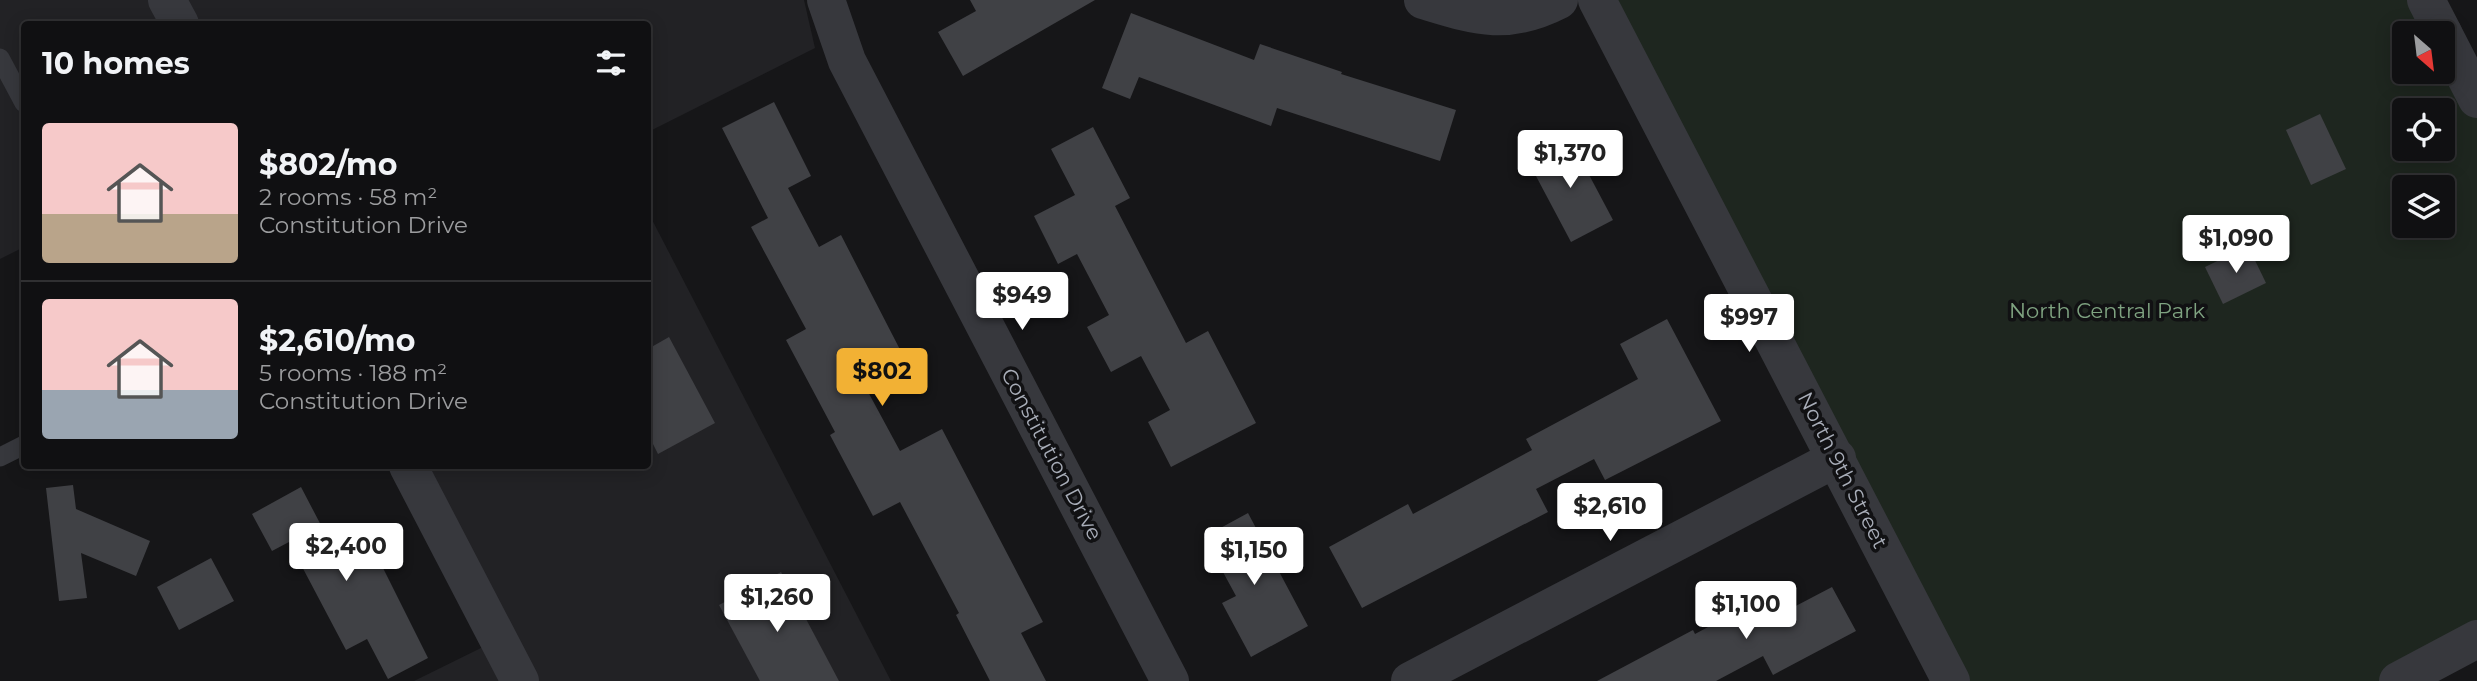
<!DOCTYPE html>
<html lang="en">
<head>
<meta charset="utf-8">
<style>
	:root { --surface:#101012; --page:#19191b; --text:#f1f3f6; --muted:#9c9d9f; --line:#303032; --accent:#f2b134 }
	body { margin:0; font-family:Montserrat,sans-serif; background:var(--page); color:var(--text); height:100vh; display:flex; flex-direction:column; font-size:26px; white-space:nowrap }
	* { box-sizing:border-box; margin:0 }
	p { font-size:23px; color:var(--muted) }
	.icon { flex:none; width:38px; height:38px; fill:none; stroke:currentColor; stroke-width:2; stroke-linecap:round; stroke-linejoin:round }
	.map { position:relative; flex:1; overflow:hidden }
	.sheet { position:absolute; left:21px; top:21px; width:630px; height:448px; display:flex; flex-direction:column; background:var(--surface); border-radius:7px; box-shadow:0 4px 18px #0003,0 0 0 2px var(--line) }
	.sheet>* { flex:none }
	.needle { width:46px; rotate:152deg }
	.buttons { position:absolute; left:2392px; top:21px; display:grid; gap:14px }
	.buttons a { display:grid; place-items:center; width:63px; height:63px; border-radius:7px; background:var(--surface); box-shadow:0 4px 18px #0003,0 0 0 2px var(--line); font-size:35px }
	.price { position:absolute; translate:-50% -60px; padding:0 16px; border-radius:7px; background:#fff; color:#222; font-size:23px; line-height:46px; filter:drop-shadow(0 2px 4px #0008) }
	.price::after { content:''; position:absolute; left:50%; top:42px; width:21px; height:16px; margin-left:-10px; background:inherit; clip-path:polygon(0 0,100% 0,50% 100%) }
	.price.current { background:var(--accent); color:#111 }
	ul { padding:0; list-style:none }
	li { display:flex; align-items:center; gap:21px; height:175px; padding:0 21px }
	li+li { border-top:2px solid var(--line) }
	li span { display:grid; place-items:center; flex:none; width:196px; height:140px; border-radius:7px; color:#555 }
	li>.icon { margin-inline-start:auto }
	span .icon { width:84px; height:84px; fill:#fffc; stroke-width:1 }
	li b { font-size:30px }
	h2 { display:flex; justify-content:space-between; align-items:center; height:84px; padding:0 21px; font-size:30px }
	.map>svg:first-child { display:block }
	.built { fill:#222225 }
	.green { fill:#1e261f; fill-rule:evenodd }
	.building { fill:#404145 }
	.lines { fill:none; stroke-linecap:round; stroke-linejoin:round }
	.service { stroke:#37383d; stroke-width:19 }
	.minor { stroke:#37383d; stroke-width:38 }
	.tertiary { stroke:#37383d; stroke-width:38 }
	.labels { text-anchor:middle; dominant-baseline:central; stroke-width:7; stroke-linejoin:round; paint-order:stroke }
	.park-label { font-size:21px; fill:#7fa381; stroke:#111113 }
	.street-label { font-size:21px; fill:#a8adb8; stroke:#111113 }
</style>
</head>
<body>
<div class="map">
<svg width="2477" height="681" viewBox="0 0 2477 681">
	<rect width="100%" height="100%" fill="#161618"/>
	<g class="built">
		<path d="M 0,0 L 804,0 L 815,48 L 648,132 L 648,24 L 24,24 L 24,247 L 0,259 Z"/>
		<path d="M 648,212 L 891,681 L 414,681 L 483,647 L 390,466 L 648,466 Z"/>
	</g>
	<path class="green" d="M 1597,0 L 2426,0 L 2443,33 L 2404,33 L 2404,72 L 2443,72 L 2477,99 L 2477,639 L 2398,681 L 1950,681 ZM 2404,110 L 2443,110 L 2443,149 L 2404,149 ZM 2404,187 L 2443,187 L 2443,226 L 2404,226 Z"/>
	<g class="building">
		<path d="M 970,0 L 1095,0 L 963,76 L 938,32 L 976,11 Z"/>
		<path d="M 1131,13 L 1254,60 L 1260,44 L 1342,72 L 1341,74 L 1456,110 L 1440,161 L 1277,108 L 1271,126 L 1139,77 L 1130,99 L 1102,88 Z"/>
		<path d="M 774,102 L 811,176 L 788,188 L 819,247 L 841,235 L 909,367 L 867,390 L 900,451 L 942,429 L 1043,622 L 1021,633 L 1046,681 L 990,681 L 956,615 L 959,613 L 900,502 L 873,516 L 830,435 L 835,432 L 786,340 L 806,329 L 751,227 L 768,218 L 722,128 Z"/>
		<path d="M 2320,114 L 2346,169 L 2311,185 L 2286,130 Z"/>
		<path d="M 1093,127 L 1130,198 L 1115,206 L 1186,343 L 1208,331 L 1256,423 L 1171,467 L 1148,422 L 1170,410 L 1141,356 L 1111,372 L 1087,327 L 1109,315 L 1077,254 L 1058,264 L 1034,216 L 1075,195 L 1051,149 Z"/>
		<path d="M 1570,139 L 1613,220 L 1571,242 L 1528,161 Z"/>
		<path d="M 2248,246 L 2266,283 L 2223,304 L 2205,267 Z"/>
		<path d="M 1667,319 L 1721,421 L 1605,480 L 1594,459 L 1536,489 L 1548,512 L 1362,608 L 1329,547 L 1408,504 L 1413,514 L 1532,450 L 1526,439 L 1638,379 L 1620,344 Z"/>
		<path d="M 669,337 L 715,423 L 658,454 L 648,434 L 648,349 Z"/>
		<path d="M 73,485 L 76,509 L 150,541 L 136,576 L 81,553 L 87,598 L 59,601 L 46,488 Z"/>
		<path d="M 301,487 L 335,552 L 369,534 L 382,559 L 379,560 L 428,658 L 388,679 L 367,639 L 346,650 L 289,542 L 272,551 L 252,514 Z"/>
		<path d="M 1248,513 L 1308,626 L 1251,657 L 1222,603 L 1236,596 L 1204,537 Z"/>
		<path d="M 211,558 L 234,601 L 179,630 L 157,587 Z"/>
		<path d="M 781,572 L 839,681 L 760,681 L 719,605 Z"/>
		<path d="M 1832,587 L 1856,631 L 1773,675 L 1763,656 L 1716,681 L 1597,681 L 1693,630 L 1695,634 L 1779,589 L 1790,609 Z"/>
	</g>
	<g class="lines">
		<g class="service">
			<path d="M 0,58 L 24,103"/>
			<path d="M 0,457 L 24,445"/>
		</g>
		<g class="minor">
			<path d="M 167,0 L 180,24"/>
			<path d="M 826,0 L 847,61 L 1170,681"/>
			<path d="M 1423,0 C 1476,16 1506,27 1559,0"/>
			<path d="M 1597,0 L 1951,681"/>
			<path d="M 2426,0 L 2443,33"/>
			<path d="M 2443,33 L 2477,99"/>
			<path d="M 408,466 L 520,681"/>
			<path d="M 1410,681 L 1837,458"/>
		</g>
		<path class="tertiary" d="M 2398,681 L 2477,639"/>
	</g>
	<g class="labels">
		<g class="park-label">
			<text x="2107" y="310">North Central Park</text>
		</g>
		<g class="street-label">
			<text transform="translate(1052 454) rotate(62)">Constitution Drive</text>
			<text transform="translate(1843 470) rotate(63)">North 9th Street</text>
		</g>
	</g>
</svg>
<div class="buttons">
<a><svg class="needle" viewBox="-14 -14 28 28"><path d="M0-13l5 13h-10z" fill="#e53935"/><path d="M0 13l5-13h-10z" fill="#9c9d9f"/></svg></a>
<a><svg class="icon" aria-label="locate" viewBox="0 0 24 24"><circle cx="12" cy="12" r="6"/><path d="M12 2v4M12 18v4M2 12h4M18 12h4"/></svg></a>
<a><svg class="icon" aria-label="layers" viewBox="0 0 24 24"><path d="M12 4l9 5-9 5-9-5zM3 14l9 5 9-5"/></svg></a>
</div>
<b class="price" style="left:1570px;top:190px">$1,370</b>
<b class="price" style="left:2236px;top:275px">$1,090</b>
<b class="price" style="left:1022px;top:332px">$949</b>
<b class="price" style="left:1749px;top:354px">$997</b>
<b class="price current" style="left:882px;top:408px">$802</b>
<b class="price" style="left:1610px;top:543px">$2,610</b>
<b class="price" style="left:346px;top:583px">$2,400</b>
<b class="price" style="left:1254px;top:587px">$1,150</b>
<b class="price" style="left:777px;top:634px">$1,260</b>
<b class="price" style="left:1746px;top:641px">$1,100</b>
<section class="sheet">
<h2>10 homes<svg class="icon" aria-label="filters" viewBox="0 0 24 24"><path d="M4 7h16M4 17h16"/><circle cx="9" cy="7" r="2"/><circle cx="15" cy="17" r="2"/></svg></h2>
<ul>
<li><span style="background:linear-gradient(#f6c9c9 65%,#b9a48a 0)"><svg class="icon" aria-label="home" viewBox="0 0 24 24"><path d="M3 11l9-7 9 7M6 9v11h12V9"/></svg></span><div><b>$802/mo</b><p>2 rooms · 58 m²</p><p>Constitution Drive</p></div></li>
<li><span style="background:linear-gradient(#f6c9c9 65%,#9aa5b1 0)"><svg class="icon" aria-label="home" viewBox="0 0 24 24"><path d="M3 11l9-7 9 7M6 9v11h12V9"/></svg></span><div><b>$2,610/mo</b><p>5 rooms · 188 m²</p><p>Constitution Drive</p></div></li>
</ul>
</section>
</div>
</body>
</html>
